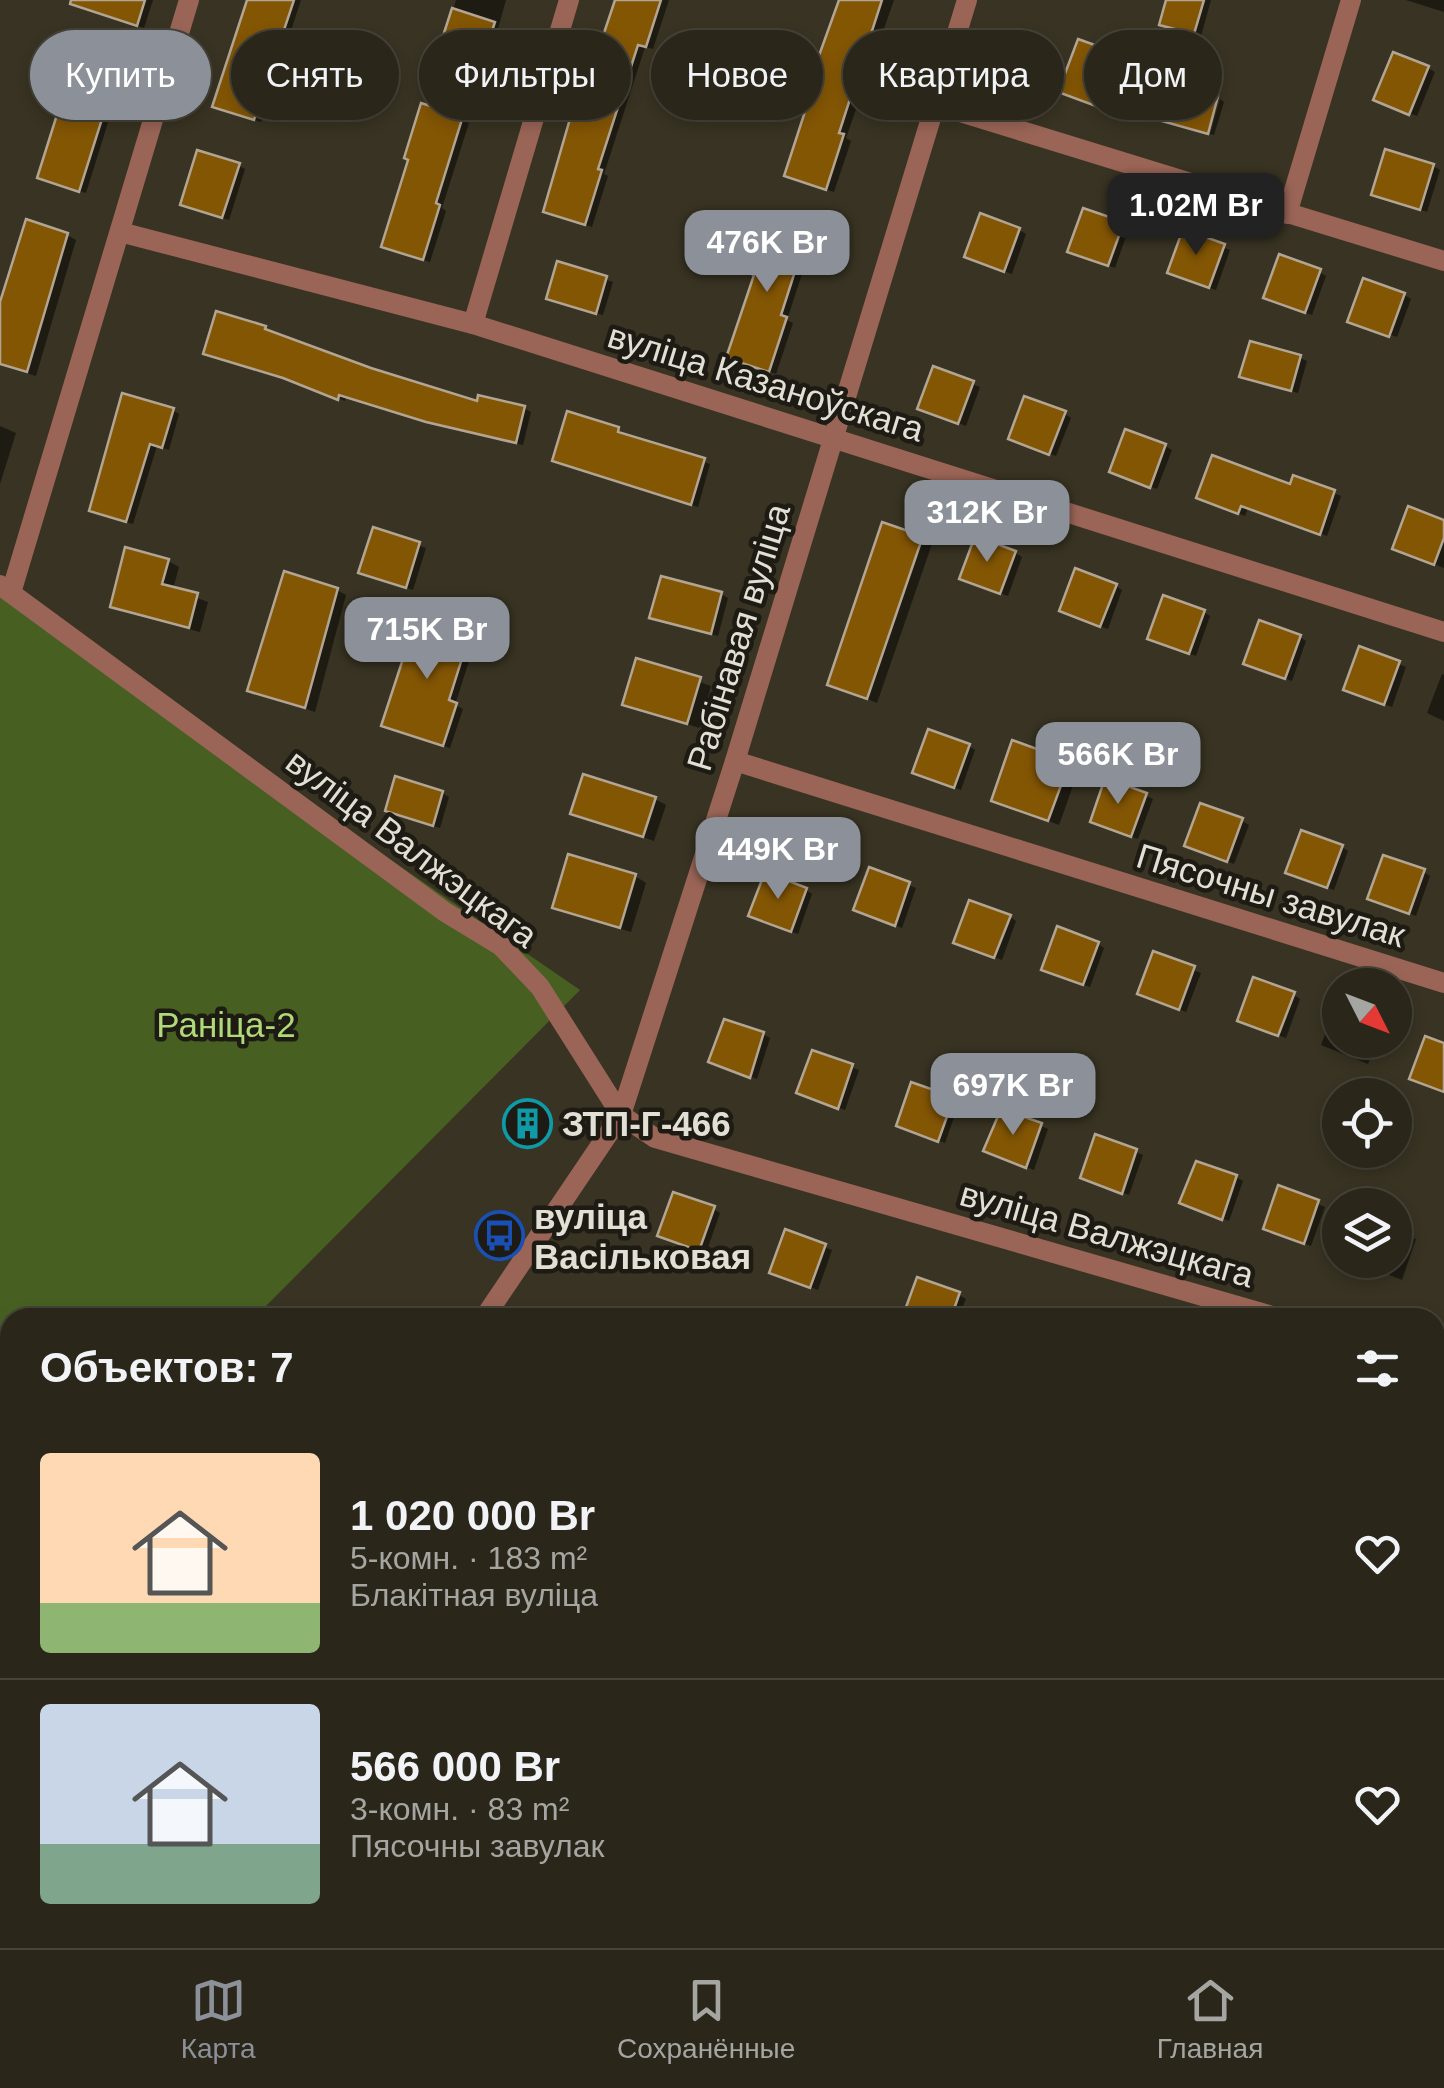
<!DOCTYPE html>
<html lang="ru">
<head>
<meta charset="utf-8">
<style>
	:root { --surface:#2a261a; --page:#363227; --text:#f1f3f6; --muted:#a5a5a2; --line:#464339; --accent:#8c9099 }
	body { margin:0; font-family:Helvetica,sans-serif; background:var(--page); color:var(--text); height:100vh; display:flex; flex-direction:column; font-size:38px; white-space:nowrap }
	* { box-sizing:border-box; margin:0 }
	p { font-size:32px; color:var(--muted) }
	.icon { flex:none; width:55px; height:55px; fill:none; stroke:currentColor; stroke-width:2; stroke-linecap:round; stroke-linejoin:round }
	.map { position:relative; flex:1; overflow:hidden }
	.panel { position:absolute; left:0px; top:1308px; width:1445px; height:642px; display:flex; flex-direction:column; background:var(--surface); border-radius:30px 30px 0 0; box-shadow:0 5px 15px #0003,0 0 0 2px var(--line) }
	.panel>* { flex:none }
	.hud { position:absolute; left:30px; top:30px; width:1385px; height:90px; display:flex; gap:20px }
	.needle { width:65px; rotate:132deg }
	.fabs { position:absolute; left:1322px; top:968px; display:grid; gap:20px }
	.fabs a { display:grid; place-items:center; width:90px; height:90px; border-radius:50%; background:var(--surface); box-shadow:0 5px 15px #0003,0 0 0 2px var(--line); font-size:50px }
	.price { position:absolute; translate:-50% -85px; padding:0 22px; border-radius:20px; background:var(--accent); color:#fff; font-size:32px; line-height:65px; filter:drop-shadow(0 2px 5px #0008) }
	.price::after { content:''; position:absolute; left:50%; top:60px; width:30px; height:22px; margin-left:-15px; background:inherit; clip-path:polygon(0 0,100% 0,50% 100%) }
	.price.selected { background:#222; color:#fff }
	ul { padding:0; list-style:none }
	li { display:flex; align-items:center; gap:30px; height:250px; padding:0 40px }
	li+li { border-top:2px solid var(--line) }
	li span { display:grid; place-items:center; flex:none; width:280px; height:200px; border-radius:10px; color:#555 }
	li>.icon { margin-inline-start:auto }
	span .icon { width:120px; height:120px; fill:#fffc; stroke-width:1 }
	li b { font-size:42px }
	h2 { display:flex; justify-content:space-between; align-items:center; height:120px; padding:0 40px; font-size:42px }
	.chip { padding:0 35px; border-radius:45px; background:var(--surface); box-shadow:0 5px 15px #0003,0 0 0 2px var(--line); font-size:35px; line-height:90px }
	.chip.selected { background:var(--accent); color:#fff }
	.menu { display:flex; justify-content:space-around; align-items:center; height:140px; border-top:2px solid var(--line); background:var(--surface); font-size:28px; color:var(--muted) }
	.menu a { display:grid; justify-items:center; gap:5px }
	.menu .selected { color:var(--accent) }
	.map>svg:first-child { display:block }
	.green { fill:#476022 }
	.shadow { fill:#0007 }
	.building { fill:#835604; stroke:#b3a593; stroke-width:2.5 }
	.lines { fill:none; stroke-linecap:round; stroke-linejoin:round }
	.minor { stroke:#9a6557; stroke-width:20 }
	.tertiary { stroke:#9a6557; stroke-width:20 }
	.labels { text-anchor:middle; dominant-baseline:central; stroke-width:9; stroke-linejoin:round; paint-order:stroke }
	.street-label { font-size:35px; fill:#e2dfd4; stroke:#1d1b13 }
	.park-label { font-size:35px; fill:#b0d978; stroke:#1d1b13 }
	.poi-label { font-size:35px; font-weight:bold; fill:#e2dfd4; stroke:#1d1b13; text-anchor:start }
</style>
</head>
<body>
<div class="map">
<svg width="1444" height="1948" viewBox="0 0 1444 1948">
	<rect width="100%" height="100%" fill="#383322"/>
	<path class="green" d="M 0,591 L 580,990 L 255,1317 L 10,1318 L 10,1564 L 0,1575 Z"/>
	<g class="shadow">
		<path d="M 101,0 L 153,0 L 144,28 L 104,15 Z"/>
		<path d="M 250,0 L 301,0 L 261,122 L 222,110 Z"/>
		<path d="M 456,0 L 506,0 L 484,79 L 437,63 Z"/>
		<path d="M 618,0 L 669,0 L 653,49 L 645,47 L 604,174 L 608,176 L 592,227 L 553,214 Z"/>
		<path d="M 840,0 L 894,0 L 846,138 L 851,141 L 834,192 L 795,180 Z"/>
		<path d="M 1168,0 L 1211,0 L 1201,36 L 1168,27 Z"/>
		<path d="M 1406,0 L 1444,0 L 1444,12 Z"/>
		<path d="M 1118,56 L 1125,60 L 1108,109 L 1068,95 Z"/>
		<path d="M 119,64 L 125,68 L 86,193 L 46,181 Z"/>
		<path d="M 1428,68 L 1435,72 L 1417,116 L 1383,103 Z"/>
		<path d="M 1220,99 L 1224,102 L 1214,135 L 1210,134 Z"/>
		<path d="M 423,106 L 469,123 L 442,208 L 446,211 L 430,262 L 390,249 Z"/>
		<path d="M 239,166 L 245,169 L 229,220 L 190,208 Z"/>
		<path d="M 1433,166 L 1440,170 L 1427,212 L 1374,194 Z"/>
		<path d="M 1123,224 L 1129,228 L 1115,268 L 1077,255 Z"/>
		<path d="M 1019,230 L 1026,234 L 1012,274 L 974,260 Z"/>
		<path d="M 807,233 L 814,237 L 787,320 L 793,323 L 776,374 L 736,361 Z"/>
		<path d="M 67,235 L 76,240 L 36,376 L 0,365 L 0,310 Z"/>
		<path d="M 1223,247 L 1230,250 L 1216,290 L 1177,276 Z"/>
		<path d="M 559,264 L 613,282 L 603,315 L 556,302 Z"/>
		<path d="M 1319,272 L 1326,276 L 1312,315 L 1273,301 Z"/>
		<path d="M 1404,295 L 1411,299 L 1397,337 L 1354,322 Z"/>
		<path d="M 265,328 L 370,370 L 479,404 L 524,408 L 531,412 L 523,445 L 435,424 L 346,397 L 345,401 L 293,380 L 206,353 Z"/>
		<path d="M 1300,358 L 1307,361 L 1298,393 L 1242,376 Z"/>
		<path d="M 934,369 L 980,387 L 966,426 L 927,412 Z"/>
		<path d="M 173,410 L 179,414 L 169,450 L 157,446 L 133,524 L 99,514 Z"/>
		<path d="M 569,414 L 618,430 L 625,434 L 624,437 L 710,464 L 698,507 L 561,464 Z"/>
		<path d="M 1065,414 L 1071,418 L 1056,456 L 1017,442 Z"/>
		<path d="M 0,426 L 16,433 L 0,484 Z"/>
		<path d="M 1165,446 L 1172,450 L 1157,489 L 1119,475 Z"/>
		<path d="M 1295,478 L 1341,496 L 1327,536 L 1248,508 L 1245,516 L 1206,501 L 1292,487 Z"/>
		<path d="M 1444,522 L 1444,568 L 1402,552 Z"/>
		<path d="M 884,525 L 932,544 L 877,703 L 830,684 Z"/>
		<path d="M 374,530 L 426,548 L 413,590 L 368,575 Z"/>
		<path d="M 1015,553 L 1022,557 L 1008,596 L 969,582 Z"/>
		<path d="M 168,561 L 179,567 L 173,589 L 208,602 L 200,632 L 123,612 L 113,606 Z"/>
		<path d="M 1116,586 L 1122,590 L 1108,629 L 1068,614 Z"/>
		<path d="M 337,590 L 346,595 L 315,712 L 250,690 Z"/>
		<path d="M 721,594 L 728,598 L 718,636 L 652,617 Z"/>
		<path d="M 1204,612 L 1210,616 L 1196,656 L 1157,641 Z"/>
		<path d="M 469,635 L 476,639 L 455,705 L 463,709 L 450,748 L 391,729 Z"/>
		<path d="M 1300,637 L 1306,641 L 1292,681 L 1253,667 Z"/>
		<path d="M 1360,649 L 1406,667 L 1392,707 L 1352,693 Z"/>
		<path d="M 638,661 L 711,686 L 699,728 L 625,703 Z"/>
		<path d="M 1442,674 L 1444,675 L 1444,721 L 1427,713 Z"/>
		<path d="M 969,746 L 975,750 L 961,790 L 922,775 Z"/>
		<path d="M 1069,763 L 1079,769 L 1059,825 L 994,800 Z"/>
		<path d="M 442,793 L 449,797 L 440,828 L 394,814 Z"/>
		<path d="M 1146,796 L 1153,799 L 1138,839 L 1099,825 Z"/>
		<path d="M 655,799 L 666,805 L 654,841 L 573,812 Z"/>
		<path d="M 1242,821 L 1249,825 L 1234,864 L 1194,849 Z"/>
		<path d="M 1342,847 L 1348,851 L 1334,890 L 1295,876 Z"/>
		<path d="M 870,870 L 916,888 L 902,928 L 863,913 Z"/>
		<path d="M 1424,872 L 1430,876 L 1416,916 L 1377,902 Z"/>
		<path d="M 635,876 L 646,883 L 631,932 L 566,913 L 555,907 Z"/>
		<path d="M 806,890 L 812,894 L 798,934 L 758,919 Z"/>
		<path d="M 1010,917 L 1016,921 L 1002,960 L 962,945 Z"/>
		<path d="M 1098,944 L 1104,948 L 1090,987 L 1051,973 Z"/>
		<path d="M 1155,954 L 1201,973 L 1186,1012 L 1147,997 Z"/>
		<path d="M 1294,995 L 1300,999 L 1286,1038 L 1247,1024 Z"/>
		<path d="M 1336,1005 L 1340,1007 L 1340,1040 L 1377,1040 L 1368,1064 L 1321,1045 Z"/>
		<path d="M 763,1034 L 770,1038 L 757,1079 L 717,1064 Z"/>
		<path d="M 813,1053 L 859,1070 L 845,1110 L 806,1096 Z"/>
		<path d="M 953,1099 L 959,1103 L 945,1143 L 906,1129 Z"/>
		<path d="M 522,1112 L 542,1123 L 535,1136 L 515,1126 Z"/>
		<path d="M 1041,1126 L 1048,1129 L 1034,1170 L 993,1154 Z"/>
		<path d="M 1097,1137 L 1143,1155 L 1129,1195 L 1090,1181 Z"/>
		<path d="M 1236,1177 L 1243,1181 L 1229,1221 L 1188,1206 Z"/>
		<path d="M 1279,1188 L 1325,1207 L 1311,1246 L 1272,1232 Z"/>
		<path d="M 714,1209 L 720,1213 L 706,1253 L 667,1239 Z"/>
		<path d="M 1395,1230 L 1416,1239 L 1402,1280 L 1356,1262 L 1395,1260 Z"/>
		<path d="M 786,1232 L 832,1250 L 818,1290 L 779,1275 Z"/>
		<path d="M 959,1295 L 966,1299 L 958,1318 L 905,1318 Z"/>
		<path d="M 1030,1312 L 1047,1318 L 1028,1318 Z"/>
		<path d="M 10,1654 L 10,1738 L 0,1750 L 0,1664 Z"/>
		<path d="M 0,1886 L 10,1895 L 10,1901 L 0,1912 Z"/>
		<path d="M 301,1940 L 353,1940 L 350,1948 L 298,1948 Z"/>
		<path d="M 785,1940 L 829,1940 L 823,1948 L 795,1948 Z"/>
		<path d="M 977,1940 L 1013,1940 L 1006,1948 L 987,1948 Z"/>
		<path d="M 1198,1940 L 1223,1940 L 1233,1948 L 1192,1948 Z"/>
	</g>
	<g class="building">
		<path d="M 71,0 L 145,0 L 137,26 L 70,4 Z"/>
		<path d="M 247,0 L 294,0 L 254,120 L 212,107 Z"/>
		<path d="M 615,0 L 661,0 L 646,47 L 638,45 L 598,169 L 602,170 L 585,225 L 543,212 L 585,67 L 592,69 Z"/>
		<path d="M 839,0 L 882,0 L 839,133 L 844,134 L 826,190 L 784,176 L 813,87 L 808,86 Z"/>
		<path d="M 1166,0 L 1204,0 L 1194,34 L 1159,25 Z"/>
		<path d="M 452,8 L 495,22 L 477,77 L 434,64 Z"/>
		<path d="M 1078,39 L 1120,54 L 1101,108 L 1058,92 Z"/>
		<path d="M 78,48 L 120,62 L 79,192 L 37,178 Z"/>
		<path d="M 1393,52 L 1429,66 L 1409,115 L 1373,100 Z"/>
		<path d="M 1168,82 L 1218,96 L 1208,134 L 1158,120 Z"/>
		<path d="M 421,103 L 463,116 L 436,203 L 440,205 L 423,260 L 381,247 L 408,160 L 404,158 Z"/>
		<path d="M 1385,149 L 1434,164 L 1420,210 L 1371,195 Z"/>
		<path d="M 197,150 L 240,163 L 222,218 L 180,205 Z"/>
		<path d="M 1083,208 L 1124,222 L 1108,266 L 1067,252 Z"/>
		<path d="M 980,213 L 1020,228 L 1004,272 L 964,257 Z"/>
		<path d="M 766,218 L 808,231 L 781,315 L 787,317 L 769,372 L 726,358 L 754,275 L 749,273 Z"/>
		<path d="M 26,219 L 68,233 L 27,372 L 0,364 L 0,302 Z"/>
		<path d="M 1183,229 L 1225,244 L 1209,288 L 1167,273 Z"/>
		<path d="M 1279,254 L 1321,269 L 1305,313 L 1263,298 Z"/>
		<path d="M 557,261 L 607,276 L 596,314 L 546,299 Z"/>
		<path d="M 1363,278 L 1405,293 L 1389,337 L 1347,322 Z"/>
		<path d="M 216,311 L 266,326 L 265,329 L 371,368 L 477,401 L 478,395 L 525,406 L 516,443 L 426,422 L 339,395 L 338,400 L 283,378 L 203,354 Z"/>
		<path d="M 1250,341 L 1301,355 L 1291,391 L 1239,377 Z"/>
		<path d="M 933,366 L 974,381 L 958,424 L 917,409 Z"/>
		<path d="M 122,393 L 174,408 L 162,448 L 150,444 L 126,522 L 89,511 Z"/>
		<path d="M 1024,396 L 1066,411 L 1049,455 L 1008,439 Z"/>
		<path d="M 567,411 L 619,427 L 618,432 L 705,458 L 691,505 L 552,461 Z"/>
		<path d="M 1125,429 L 1166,444 L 1150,488 L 1109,472 Z"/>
		<path d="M 1212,455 L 1290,484 L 1293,475 L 1335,490 L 1320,535 L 1241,506 L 1238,514 L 1196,498 Z"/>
		<path d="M 1408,506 L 1444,520 L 1444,538 L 1434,565 L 1392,549 Z"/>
		<path d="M 882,522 L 923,536 L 867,699 L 827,685 Z"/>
		<path d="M 373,527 L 420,542 L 406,588 L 358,573 Z"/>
		<path d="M 975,536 L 1016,551 L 1000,594 L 959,579 Z"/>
		<path d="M 125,547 L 169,559 L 162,584 L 198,593 L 189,628 L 110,607 Z"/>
		<path d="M 1075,568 L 1117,584 L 1100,627 L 1059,611 Z"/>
		<path d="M 284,571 L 338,588 L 305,708 L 247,691 Z"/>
		<path d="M 661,576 L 722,592 L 711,634 L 649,618 Z"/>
		<path d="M 1163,595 L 1205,610 L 1189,654 L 1147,639 Z"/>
		<path d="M 417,616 L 470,633 L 449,700 L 457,703 L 443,746 L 381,726 Z"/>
		<path d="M 1259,620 L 1301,635 L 1285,679 L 1243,664 Z"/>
		<path d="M 1359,646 L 1400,661 L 1384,705 L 1343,690 Z"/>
		<path d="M 636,658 L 701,677 L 687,724 L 622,705 Z"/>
		<path d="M 928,729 L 970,744 L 954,788 L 912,773 Z"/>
		<path d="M 1012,740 L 1070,761 L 1048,821 L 991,801 Z"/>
		<path d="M 583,774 L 656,797 L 643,837 L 570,814 Z"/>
		<path d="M 395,776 L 443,791 L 433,826 L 385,811 Z"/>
		<path d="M 1105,778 L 1147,793 L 1131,837 L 1090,822 Z"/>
		<path d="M 1200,803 L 1243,818 L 1227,862 L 1184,846 Z"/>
		<path d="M 1301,830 L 1343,845 L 1327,888 L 1285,873 Z"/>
		<path d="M 568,854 L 636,874 L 620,928 L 552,908 Z"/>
		<path d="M 1383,855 L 1425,869 L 1409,914 L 1367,899 Z"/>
		<path d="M 869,867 L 910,882 L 895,926 L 853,910 Z"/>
		<path d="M 765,872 L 807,888 L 791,932 L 748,916 Z"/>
		<path d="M 969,900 L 1011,915 L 994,958 L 953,943 Z"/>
		<path d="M 1057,926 L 1099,942 L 1083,985 L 1041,970 Z"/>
		<path d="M 1153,951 L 1195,966 L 1179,1010 L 1137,994 Z"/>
		<path d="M 1253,977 L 1295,992 L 1278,1036 L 1237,1021 Z"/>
		<path d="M 724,1019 L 764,1032 L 750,1078 L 708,1062 Z"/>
		<path d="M 1425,1036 L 1444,1043 L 1444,1092 L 1409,1079 Z"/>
		<path d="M 812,1050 L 853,1064 L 838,1109 L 796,1093 Z"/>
		<path d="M 911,1082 L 954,1097 L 938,1142 L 896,1126 Z"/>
		<path d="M 1001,1109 L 1042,1123 L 1026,1168 L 983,1151 Z"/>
		<path d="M 1095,1134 L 1137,1149 L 1122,1194 L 1080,1178 Z"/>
		<path d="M 1196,1161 L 1237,1175 L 1222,1220 L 1179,1203 Z"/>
		<path d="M 1278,1185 L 1319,1200 L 1304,1244 L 1263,1229 Z"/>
		<path d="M 673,1192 L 715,1206 L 699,1251 L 657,1236 Z"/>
		<path d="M 785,1229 L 826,1244 L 810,1288 L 769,1273 Z"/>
		<path d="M 917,1277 L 960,1292 L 951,1318 L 902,1318 Z"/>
	</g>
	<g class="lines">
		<g class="minor">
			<path d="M 934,104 L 1444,261"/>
			<path d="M 1287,214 L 1351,0"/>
			<path d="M 120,232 L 473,324 L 1444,632"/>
			<path d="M 473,324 L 569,0"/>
			<path d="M 0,585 L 445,912 L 501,946 L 540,987 L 621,1115 L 484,1318"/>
			<path d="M 11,593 L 189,0"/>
			<path d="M 735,761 L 1444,983"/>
			<path d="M 1435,1816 L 1444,1804"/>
			<path d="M 131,1940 L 153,1948"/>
			<path d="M 8,1948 L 15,1940"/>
			<path d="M 863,1948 L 869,1940"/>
			<path d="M 1335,1948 L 1341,1940"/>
		</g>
		<g class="tertiary">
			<path d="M 967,0 L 735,761 L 621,1115 L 655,1138 L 1279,1318"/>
			<path d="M 1435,1362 L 1444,1364"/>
		</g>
	</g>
	<defs>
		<symbol id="building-ring" viewBox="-11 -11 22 22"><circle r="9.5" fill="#1d1b13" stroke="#0f9aa8" stroke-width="1.5"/><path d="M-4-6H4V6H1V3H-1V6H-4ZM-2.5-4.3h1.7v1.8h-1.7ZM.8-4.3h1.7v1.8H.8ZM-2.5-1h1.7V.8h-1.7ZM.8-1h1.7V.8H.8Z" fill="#0f9aa8"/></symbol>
		<symbol id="bus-ring" viewBox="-11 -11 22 22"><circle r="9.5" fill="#1d1b13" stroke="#1a4fb4" stroke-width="1.5"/><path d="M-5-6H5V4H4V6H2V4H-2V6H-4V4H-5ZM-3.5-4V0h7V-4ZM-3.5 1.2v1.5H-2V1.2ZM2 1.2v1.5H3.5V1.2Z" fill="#1a4fb4"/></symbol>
	</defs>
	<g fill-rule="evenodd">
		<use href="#building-ring" x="500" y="1096" width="55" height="55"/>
		<use href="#bus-ring" x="472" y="1208" width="55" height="55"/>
	</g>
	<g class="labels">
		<g class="street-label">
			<text transform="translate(766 382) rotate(17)">вуліца Казаноўскага</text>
			<text transform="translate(738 637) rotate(-73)">Рабінавая вуліца</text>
			<text transform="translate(412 848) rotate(37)">вуліца Валжэцкага</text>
			<text transform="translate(1271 895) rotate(17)">Пясочны завулак</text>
			<text transform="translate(1107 1234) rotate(16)">вуліца Валжэцкага</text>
		</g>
		<g class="park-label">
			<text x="226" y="1024">Раніца-2</text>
		</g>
		<g class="poi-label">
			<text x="562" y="1123">ЗТП-Г-466</text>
			<text x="534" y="1216">вуліца<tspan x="534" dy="40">Васільковая</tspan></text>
		</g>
	</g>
</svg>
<div class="fabs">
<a><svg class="needle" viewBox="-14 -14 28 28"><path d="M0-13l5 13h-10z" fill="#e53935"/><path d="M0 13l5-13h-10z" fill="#a5a5a2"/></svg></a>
<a><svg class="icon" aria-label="locate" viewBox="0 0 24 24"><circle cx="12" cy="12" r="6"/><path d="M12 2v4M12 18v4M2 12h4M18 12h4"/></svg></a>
<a><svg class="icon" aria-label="layers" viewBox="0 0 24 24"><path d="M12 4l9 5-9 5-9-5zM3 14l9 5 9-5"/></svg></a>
</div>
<b class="price selected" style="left:1196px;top:258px">1.02M Br</b>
<b class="price" style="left:767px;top:295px">476K Br</b>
<b class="price" style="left:987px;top:565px">312K Br</b>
<b class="price" style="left:427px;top:682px">715K Br</b>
<b class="price" style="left:1118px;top:807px">566K Br</b>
<b class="price" style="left:778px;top:902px">449K Br</b>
<b class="price" style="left:1013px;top:1138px">697K Br</b>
<div class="hud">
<a class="chip selected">Купить</a>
<a class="chip">Снять</a>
<a class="chip">Фильтры</a>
<a class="chip">Новое</a>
<a class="chip">Квартира</a>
<a class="chip">Дом</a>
</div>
<section class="panel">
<h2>Объектов: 7<svg class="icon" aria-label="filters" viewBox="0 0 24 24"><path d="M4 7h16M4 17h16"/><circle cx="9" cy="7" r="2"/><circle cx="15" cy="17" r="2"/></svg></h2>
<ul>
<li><span style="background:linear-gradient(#ffd9b3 75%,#8fb573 0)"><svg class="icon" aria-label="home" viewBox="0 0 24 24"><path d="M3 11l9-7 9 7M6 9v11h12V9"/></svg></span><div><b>1 020 000 Br</b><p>5-комн. · 183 m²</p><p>Блакітная вуліца</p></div><svg class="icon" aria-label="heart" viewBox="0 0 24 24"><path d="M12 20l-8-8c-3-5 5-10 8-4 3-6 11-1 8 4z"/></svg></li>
<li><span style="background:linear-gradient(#c9d6e8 70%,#7fa58c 0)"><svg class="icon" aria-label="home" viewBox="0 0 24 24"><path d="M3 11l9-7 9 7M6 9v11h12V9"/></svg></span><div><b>566 000 Br</b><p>3-комн. · 83 m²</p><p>Пясочны завулак</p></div><svg class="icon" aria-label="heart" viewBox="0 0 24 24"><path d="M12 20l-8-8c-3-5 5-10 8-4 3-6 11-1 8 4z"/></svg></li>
</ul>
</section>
</div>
<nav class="menu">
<a class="selected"><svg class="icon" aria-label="map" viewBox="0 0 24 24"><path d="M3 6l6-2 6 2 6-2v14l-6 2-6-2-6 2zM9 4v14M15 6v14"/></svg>Карта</a>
<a><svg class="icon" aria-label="saved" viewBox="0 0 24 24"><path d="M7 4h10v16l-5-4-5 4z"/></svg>Сохранённые</a>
<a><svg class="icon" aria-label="home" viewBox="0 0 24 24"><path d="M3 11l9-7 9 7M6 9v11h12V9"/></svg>Главная</a>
</nav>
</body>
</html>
